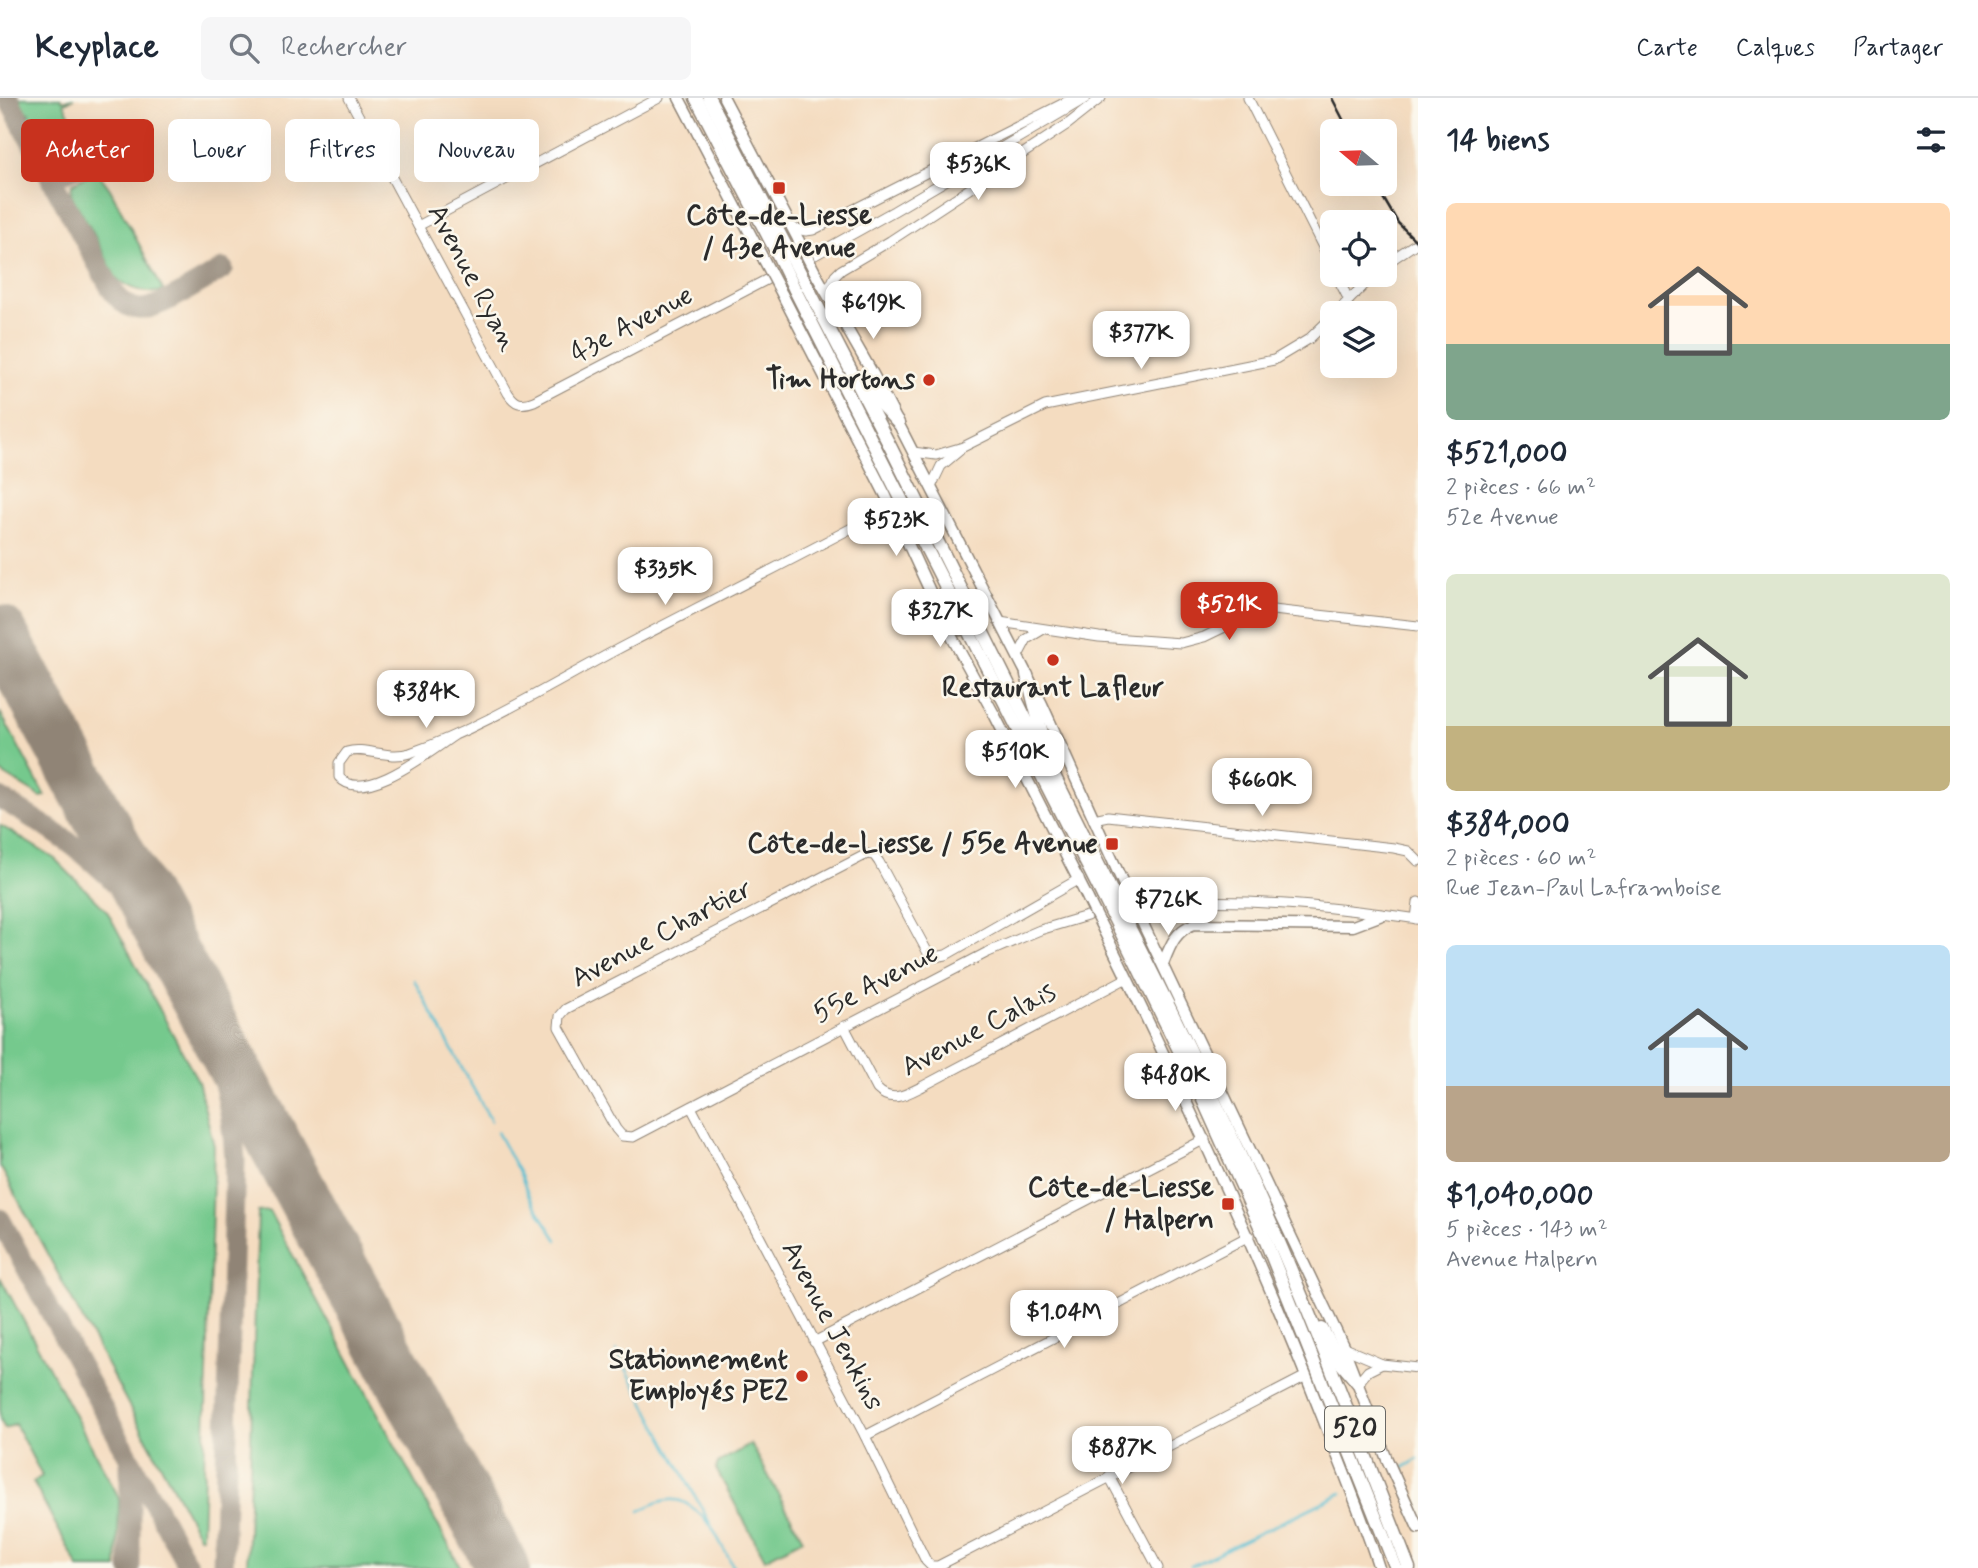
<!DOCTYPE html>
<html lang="fr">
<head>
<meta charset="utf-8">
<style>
	:root { --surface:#fff; --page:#f6f6f7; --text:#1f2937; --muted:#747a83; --line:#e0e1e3; --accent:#c8321e }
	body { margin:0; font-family:Mynerve,sans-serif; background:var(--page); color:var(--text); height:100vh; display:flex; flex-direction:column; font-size:26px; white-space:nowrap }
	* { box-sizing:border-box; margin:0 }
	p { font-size:23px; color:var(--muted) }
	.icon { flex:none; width:38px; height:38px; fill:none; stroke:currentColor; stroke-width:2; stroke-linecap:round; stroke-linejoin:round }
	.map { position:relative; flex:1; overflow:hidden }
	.sheet { display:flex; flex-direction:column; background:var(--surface); width:560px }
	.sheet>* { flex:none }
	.guide { position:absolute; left:21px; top:21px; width:665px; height:63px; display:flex; gap:14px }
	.needle { width:46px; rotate:289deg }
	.controls { position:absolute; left:1320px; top:21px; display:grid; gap:14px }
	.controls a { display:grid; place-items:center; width:77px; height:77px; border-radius:10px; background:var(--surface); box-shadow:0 7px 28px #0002; font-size:35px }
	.price { position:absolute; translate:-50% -60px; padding:0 16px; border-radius:14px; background:#fff; color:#222; font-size:23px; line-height:46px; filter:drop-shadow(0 2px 4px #0008) }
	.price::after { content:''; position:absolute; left:50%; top:42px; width:21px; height:16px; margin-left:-10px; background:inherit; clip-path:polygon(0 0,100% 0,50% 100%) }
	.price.on { background:var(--accent); color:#fff }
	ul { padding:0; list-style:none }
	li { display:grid; align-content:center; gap:14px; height:371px; padding:0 28px }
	li span { display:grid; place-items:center; height:217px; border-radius:10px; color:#555 }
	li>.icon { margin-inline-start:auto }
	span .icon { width:126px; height:126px; fill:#fffc; stroke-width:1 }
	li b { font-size:30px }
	h2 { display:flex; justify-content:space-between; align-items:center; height:84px; padding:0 28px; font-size:30px }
	.chip { padding:0 24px; border-radius:10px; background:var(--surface); box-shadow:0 7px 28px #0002; font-size:24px; line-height:63px }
	.chip.on { background:var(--accent); color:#fff }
	header { display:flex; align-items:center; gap:42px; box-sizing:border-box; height:98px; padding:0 35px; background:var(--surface); border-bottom:2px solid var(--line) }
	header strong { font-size:33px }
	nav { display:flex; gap:38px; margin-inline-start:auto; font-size:24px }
	.search { width:490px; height:63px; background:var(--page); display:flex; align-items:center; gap:18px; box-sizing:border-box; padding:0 24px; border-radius:10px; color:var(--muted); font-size:26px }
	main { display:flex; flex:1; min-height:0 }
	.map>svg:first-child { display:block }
	.green { fill:#75c98d; stroke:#507a5c; stroke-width:2 }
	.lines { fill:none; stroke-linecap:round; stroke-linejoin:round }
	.stream { stroke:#55bed2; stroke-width:2.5 }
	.taxiway { stroke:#908476; stroke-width:21 }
	.runway { stroke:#908476; stroke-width:54 }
	.minor-casing { stroke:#908476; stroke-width:11 }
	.major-casing { stroke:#908476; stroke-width:13 }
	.highway-casing { stroke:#908476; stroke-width:15 }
	.minor { stroke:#fff; stroke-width:9 }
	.major { stroke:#fff; stroke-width:10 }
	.highway { stroke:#fff; stroke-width:12 }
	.rail { stroke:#2b2b2b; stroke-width:2.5 }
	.major-bridge-casing { stroke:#908476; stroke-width:13; stroke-linecap:butt }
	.highway-bridge-casing { stroke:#908476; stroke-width:15; stroke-linecap:butt }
	.major-bridge { stroke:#fff; stroke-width:10 }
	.highway-bridge { stroke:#fff; stroke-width:12 }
	.poi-dot { fill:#c8321e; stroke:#fbf7ec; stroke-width:2.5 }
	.labels { text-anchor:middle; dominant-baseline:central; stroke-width:5; stroke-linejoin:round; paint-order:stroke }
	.shield { fill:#fbf7ec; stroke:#696865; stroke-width:2 }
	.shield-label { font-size:26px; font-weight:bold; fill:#2b2b2b }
	.poi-label { font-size:28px; font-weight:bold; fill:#2b2b2b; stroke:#fbf7ec; text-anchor:end }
	.street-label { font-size:28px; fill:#2b2b2b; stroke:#fbf7ec }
</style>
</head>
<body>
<header>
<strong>Keyplace</strong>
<div class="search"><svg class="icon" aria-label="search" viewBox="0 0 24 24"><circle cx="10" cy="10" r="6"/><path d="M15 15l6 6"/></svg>Rechercher</div>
<nav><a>Carte</a><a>Calques</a><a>Partager</a></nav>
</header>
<main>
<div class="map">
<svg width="1418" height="1470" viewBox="0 0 1418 1470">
	<rect width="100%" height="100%" fill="#fbf7ec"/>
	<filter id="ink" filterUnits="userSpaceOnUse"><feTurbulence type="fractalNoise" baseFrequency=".0143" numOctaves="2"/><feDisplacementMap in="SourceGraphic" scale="14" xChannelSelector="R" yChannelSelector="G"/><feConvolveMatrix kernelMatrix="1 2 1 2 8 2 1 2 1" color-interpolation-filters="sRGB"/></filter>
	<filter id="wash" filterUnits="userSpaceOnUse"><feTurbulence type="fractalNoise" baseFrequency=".00686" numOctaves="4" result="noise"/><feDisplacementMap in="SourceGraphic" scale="28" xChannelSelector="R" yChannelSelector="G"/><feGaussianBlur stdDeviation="1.57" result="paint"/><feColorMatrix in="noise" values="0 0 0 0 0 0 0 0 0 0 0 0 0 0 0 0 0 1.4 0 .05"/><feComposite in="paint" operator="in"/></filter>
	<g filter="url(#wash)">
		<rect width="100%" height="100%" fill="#f4dcc0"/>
		<g class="green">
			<path d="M 19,0 L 61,0 L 63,3 L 74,0 L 64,6 L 85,49 C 72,55 51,49 41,40 C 36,35 32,25 29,19 L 30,15 L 26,14 Z"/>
			<path d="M 97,73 L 110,91 L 163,192 C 151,199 125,189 116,180 L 92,133 L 71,97 L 72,86 Z"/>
			<path d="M 0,614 L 45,698 L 41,699 L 0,674 Z"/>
			<path d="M 0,727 L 55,761 L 107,813 L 198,983 L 214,1048 L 202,1438 L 199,1438 L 0,1068 Z"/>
			<path d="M 269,1113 L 461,1470 L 247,1470 L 258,1114 Z"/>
			<path d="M 0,1179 L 116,1394 L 119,1402 L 117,1470 L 79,1470 L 33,1384 L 42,1378 L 15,1326 L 5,1331 L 0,1321 Z"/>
			<path d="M 751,1346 L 803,1441 L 765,1461 L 716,1371 L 718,1365 Z"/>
		</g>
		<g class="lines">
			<g class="stream">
				<path d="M 414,882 L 491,1023"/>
				<path d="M 497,1034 L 522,1080 L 528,1097 L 557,1142"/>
				<path d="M 616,1252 L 734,1470"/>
				<path d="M 1403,1370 L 1418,1361"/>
				<path d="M 640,1413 C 671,1394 686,1399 709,1426"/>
				<path d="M 1191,1468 L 1342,1395"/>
			</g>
			<g class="taxiway">
				<path d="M 8,0 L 110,189 C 117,200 126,210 139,211 C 156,213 206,181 223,171"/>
				<path d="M 48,74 C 63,80 78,68 91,61"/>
				<path d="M 0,700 C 32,720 64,738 92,763 C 179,837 229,950 235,1062 L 223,1470"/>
				<path d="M 0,1121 L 189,1470"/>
				<path d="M 130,1364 L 130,1470"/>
			</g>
			<path class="runway" d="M 0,534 L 503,1470"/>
		</g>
	</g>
	<g filter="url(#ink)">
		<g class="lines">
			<defs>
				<g id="minor">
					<path d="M 349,0 L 508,295 C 515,306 521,308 534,303 L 766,182"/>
					<path d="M 1248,0 L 1332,167"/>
					<path d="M 418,128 L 659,0"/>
					<path d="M 792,130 L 806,133 L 813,132 L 1074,0"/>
					<path d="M 815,157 L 894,113 L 1086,0"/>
					<path d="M 1384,167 L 1418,144"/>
					<path d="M 1336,177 L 1349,202"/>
					<path d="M 827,195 L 835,178 L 841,172 L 890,143 L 1068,26 L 1101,0"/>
					<path d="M 1336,215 L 1374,177"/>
					<path d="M 913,354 L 936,357 L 963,349 L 1045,308 L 1274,262 L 1309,241 L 1332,219"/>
					<path d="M 931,389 L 941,368 L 959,353"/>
					<path d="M 1000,524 L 1099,539 L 1181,545 L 1204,539 L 1256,514 L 1273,512 L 1418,528"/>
					<path d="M 1018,558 L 1027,541 L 1042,532"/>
					<path d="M 455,637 C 432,652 363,708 339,679 L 339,665 L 347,654 C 365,648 387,662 410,655 C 480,631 552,586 618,551 C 709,503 801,458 891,409"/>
					<path d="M 1093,721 L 1108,718 L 1394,750 L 1408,753 L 1418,763"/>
					<path d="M 1079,781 L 946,857 L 935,859 L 928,855 L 879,764 L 874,757 L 867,756 L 566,911 L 560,918 L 559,929 L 616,1031 L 622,1038 L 633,1039 L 986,855 L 1040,832 L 1087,818"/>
					<path d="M 1144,807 C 1235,798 1328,808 1418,821"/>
					<path d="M 1416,821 L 1418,804"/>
					<path d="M 844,928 L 877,991 C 892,1006 907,996 923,988 L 1127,880"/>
					<path d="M 691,1009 L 865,1338 L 926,1463 L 931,1468 L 938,1468 L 1306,1278"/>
					<path d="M 814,1244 L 1205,1041"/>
					<path d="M 1344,1250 L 1382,1266 L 1418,1270"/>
					<path d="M 1358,1285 L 1368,1273 L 1382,1266"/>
					<path d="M 865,1338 L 1249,1138"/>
					<path d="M 1109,1378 L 1158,1470"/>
				</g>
				<g id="major">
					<path d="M 679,0 L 764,162"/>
					<path d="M 724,0 L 799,143"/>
					<path d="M 817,178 L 874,278 L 1042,606 L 1127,794"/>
					<path d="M 782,196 L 886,398 L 947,530 L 995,618 L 1088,801"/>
					<path d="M 1144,828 L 1344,1250 L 1386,1359 L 1418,1430"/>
					<path d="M 1104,833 C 1183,993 1258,1154 1323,1321 C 1342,1370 1363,1420 1379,1470"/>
					<path d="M 1163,866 C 1170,848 1175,833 1194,826 L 1353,828 L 1382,817"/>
				</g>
				<g id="highway">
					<path d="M 696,0 L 777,155"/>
					<path d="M 709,0 L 787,150"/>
					<path d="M 805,184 L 890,348 L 1113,796"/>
					<path d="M 794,190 L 1103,798"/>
					<path d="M 863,282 L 875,300 L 898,325"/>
					<path d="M 930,497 L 948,512 L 960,531"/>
					<path d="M 1027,577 L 1045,647"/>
					<path d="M 1129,829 C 1190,949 1249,1070 1300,1194 C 1338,1285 1373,1378 1409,1470"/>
					<path d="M 1119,830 L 1200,995 L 1259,1126 L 1396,1470"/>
					<path d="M 1322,1231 L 1341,1265 L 1358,1285"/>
				</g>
			</defs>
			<use href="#minor" class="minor-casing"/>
			<use href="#major" class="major-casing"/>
			<use href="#highway" class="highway-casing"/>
			<use href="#minor" class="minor"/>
			<use href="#major" class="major"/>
			<use href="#highway" class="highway"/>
			<g class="rail">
				<path d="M 1332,0 L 1349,33"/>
				<path d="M 1375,86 L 1398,125 L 1418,145"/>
			</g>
			<defs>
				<g id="major-bridge">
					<path d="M 799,143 L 817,178"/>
					<path d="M 764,162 L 782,196"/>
					<path d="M 1127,794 L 1144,828"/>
					<path d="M 1088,801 L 1104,833"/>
				</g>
				<g id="highway-bridge">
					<path d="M 787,150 L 805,184"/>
					<path d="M 777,155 L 794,190"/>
					<path d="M 1113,796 L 1129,829"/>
					<path d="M 1103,798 L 1119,830"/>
				</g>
			</defs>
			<use href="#major-bridge" class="major-bridge-casing"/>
			<use href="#highway-bridge" class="highway-bridge-casing"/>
			<use href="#major-bridge" class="major-bridge"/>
			<use href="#highway-bridge" class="highway-bridge"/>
		</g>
	</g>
	<g class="poi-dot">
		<rect x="772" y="83" width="14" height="14" rx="3.5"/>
		<circle cx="929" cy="282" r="7"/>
		<circle cx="1053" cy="562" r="7"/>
		<rect x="1105" y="739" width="14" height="14" rx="3.5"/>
		<rect x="1221" y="1099" width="14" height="14" rx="3.5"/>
		<circle cx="802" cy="1278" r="7"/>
	</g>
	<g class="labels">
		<rect class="shield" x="1325" y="1308.5" width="60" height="45" rx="5"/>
		<g class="shield-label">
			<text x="1355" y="1331">520</text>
		</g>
		<g class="poi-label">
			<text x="779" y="118" text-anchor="middle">Côte-de-Liesse<tspan x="779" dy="32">/ 43e Avenue</tspan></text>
			<text x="915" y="282">Tim Hortons</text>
			<text x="1053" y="590" text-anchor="middle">Restaurant Lafleur</text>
			<text x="1098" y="746">Côte-de-Liesse / 55e Avenue</text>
			<text x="1214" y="1090">Côte-de-Liesse<tspan x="1214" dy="32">/ Halpern</tspan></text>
			<text x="788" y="1262">Stationnement<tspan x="788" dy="32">Employés PE2</tspan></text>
		</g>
		<g class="street-label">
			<text transform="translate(472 180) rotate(62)">Avenue Ryan</text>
			<text transform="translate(632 227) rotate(-28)">43e Avenue</text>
			<text transform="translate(662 836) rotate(-28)">Avenue Chartier</text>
			<text transform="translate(876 886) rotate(-28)">55e Avenue</text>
			<text transform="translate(979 932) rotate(-28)">Avenue Calais</text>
			<text transform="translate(832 1228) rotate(62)">Avenue Jenkins</text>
		</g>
	</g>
</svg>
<div class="controls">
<a><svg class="needle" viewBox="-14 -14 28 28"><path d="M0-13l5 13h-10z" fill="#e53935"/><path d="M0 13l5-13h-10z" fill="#747a83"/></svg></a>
<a><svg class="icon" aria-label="locate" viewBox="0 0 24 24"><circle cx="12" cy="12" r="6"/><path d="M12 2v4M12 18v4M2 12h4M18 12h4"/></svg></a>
<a><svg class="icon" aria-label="layers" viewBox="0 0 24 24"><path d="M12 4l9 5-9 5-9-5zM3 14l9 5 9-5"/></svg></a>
</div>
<b class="price" style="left:978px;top:104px">$536K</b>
<b class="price" style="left:873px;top:243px">$619K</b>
<b class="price" style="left:1141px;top:273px">$377K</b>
<b class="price" style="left:896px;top:460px">$523K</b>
<b class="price" style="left:665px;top:509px">$335K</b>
<b class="price on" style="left:1229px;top:544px">$521K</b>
<b class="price" style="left:940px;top:551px">$327K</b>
<b class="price" style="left:426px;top:632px">$384K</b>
<b class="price" style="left:1015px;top:692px">$510K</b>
<b class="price" style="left:1262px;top:720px">$660K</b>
<b class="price" style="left:1168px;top:839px">$726K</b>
<b class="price" style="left:1175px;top:1015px">$480K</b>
<b class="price" style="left:1064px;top:1252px">$1.04M</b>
<b class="price" style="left:1122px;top:1388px">$887K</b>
<div class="guide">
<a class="chip on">Acheter</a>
<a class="chip">Louer</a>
<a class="chip">Filtres</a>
<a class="chip">Nouveau</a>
</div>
</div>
<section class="sheet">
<h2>14 biens<svg class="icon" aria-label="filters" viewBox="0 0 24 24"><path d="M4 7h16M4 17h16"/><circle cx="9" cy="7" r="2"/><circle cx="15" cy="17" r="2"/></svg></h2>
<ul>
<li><span style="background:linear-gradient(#ffd9b3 65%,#7fa58c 0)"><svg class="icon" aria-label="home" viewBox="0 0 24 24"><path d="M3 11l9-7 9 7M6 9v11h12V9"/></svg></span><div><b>$521,000</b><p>2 pièces · 66 m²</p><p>52e Avenue</p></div></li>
<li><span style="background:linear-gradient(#dfe7d0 70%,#c2b280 0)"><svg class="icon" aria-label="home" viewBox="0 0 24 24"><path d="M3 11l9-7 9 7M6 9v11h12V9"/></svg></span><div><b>$384,000</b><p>2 pièces · 60 m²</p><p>Rue Jean-Paul Laframboise</p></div></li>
<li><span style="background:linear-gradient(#bfe0f5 65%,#b9a48a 0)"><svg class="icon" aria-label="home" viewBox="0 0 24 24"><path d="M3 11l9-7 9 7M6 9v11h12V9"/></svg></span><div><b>$1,040,000</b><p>5 pièces · 143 m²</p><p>Avenue Halpern</p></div></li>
</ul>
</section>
</main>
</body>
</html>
